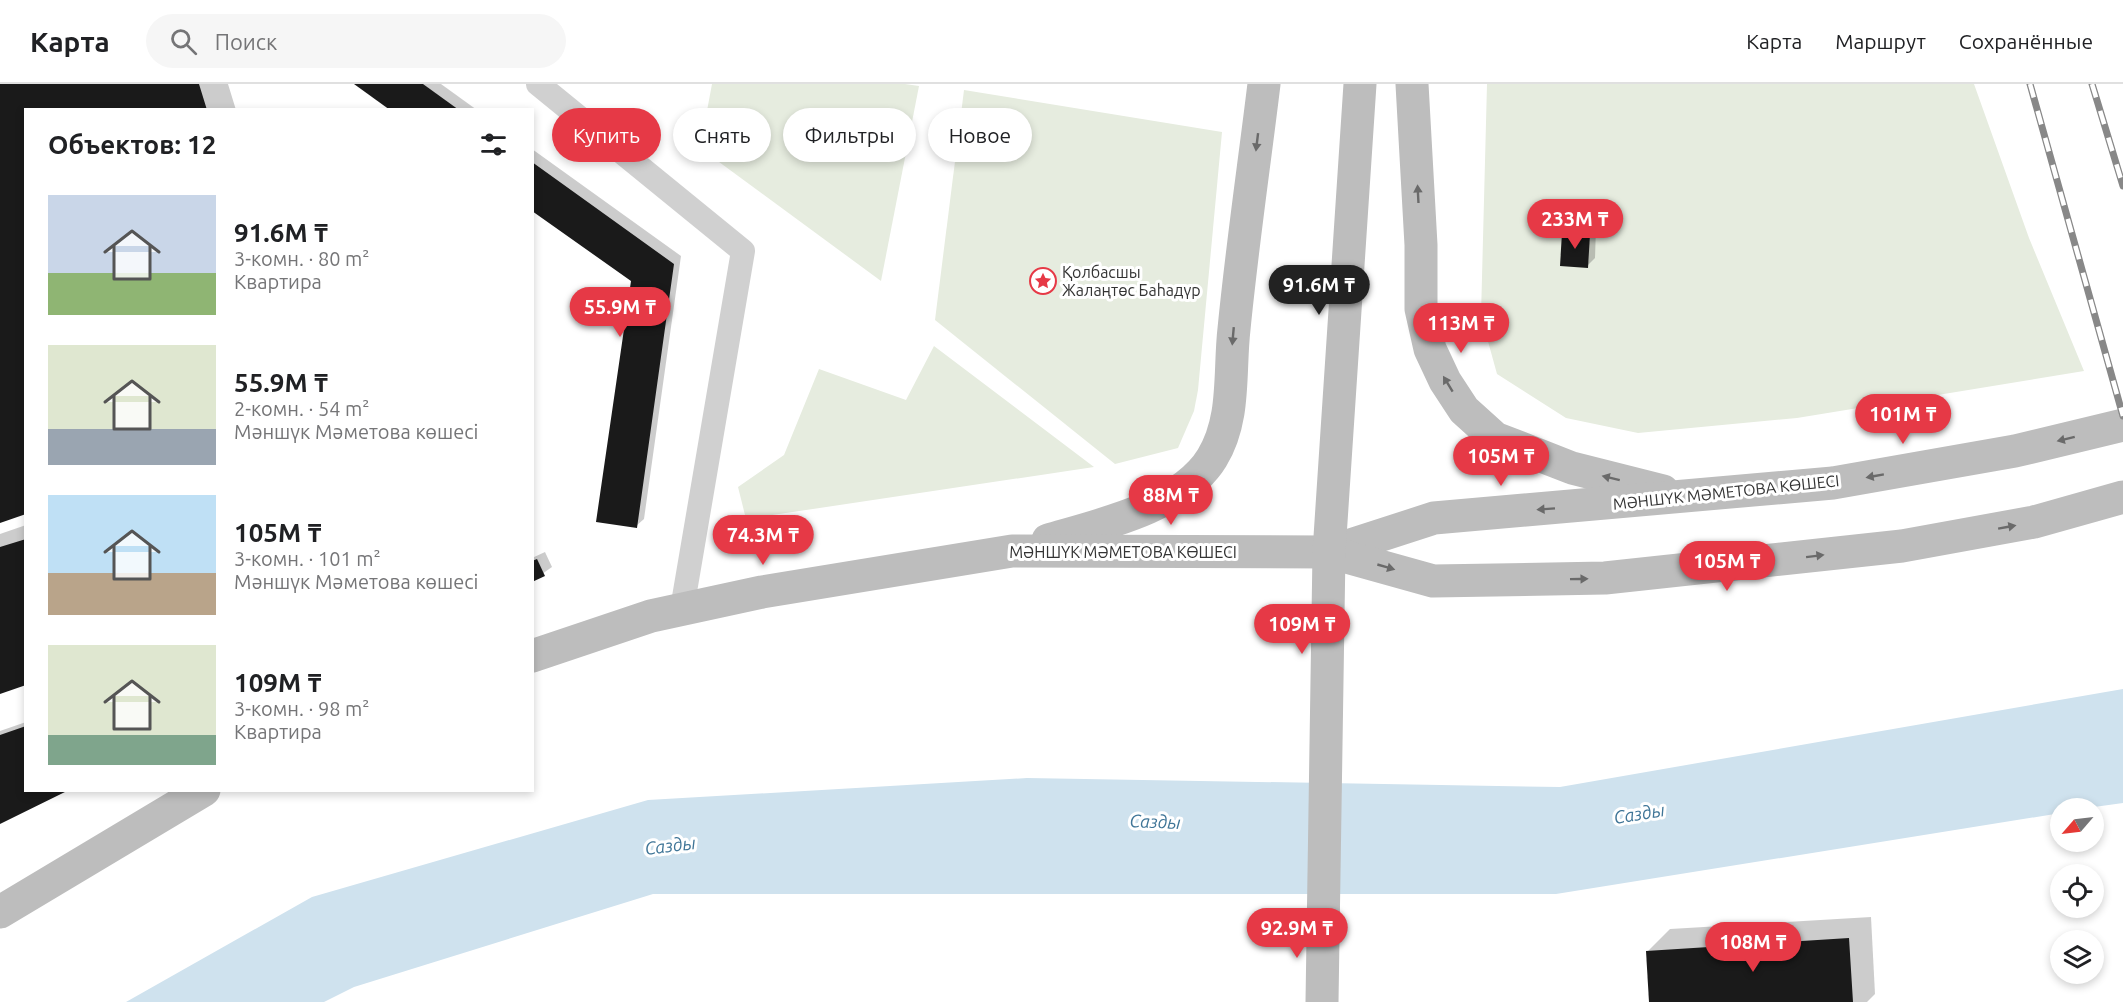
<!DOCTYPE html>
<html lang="ru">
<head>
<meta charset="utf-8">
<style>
	:root { --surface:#fff; --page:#f6f6f6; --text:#202124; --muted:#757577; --line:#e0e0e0; --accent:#e63946 }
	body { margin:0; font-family:Ubuntu,sans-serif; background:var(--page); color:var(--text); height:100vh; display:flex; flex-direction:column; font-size:22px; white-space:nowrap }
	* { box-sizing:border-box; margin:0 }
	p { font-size:20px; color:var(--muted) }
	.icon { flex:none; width:33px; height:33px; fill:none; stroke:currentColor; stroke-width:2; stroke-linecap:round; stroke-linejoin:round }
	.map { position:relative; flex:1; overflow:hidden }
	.panel { position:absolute; left:24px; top:24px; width:510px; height:684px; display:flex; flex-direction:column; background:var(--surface); border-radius:0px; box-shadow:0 3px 9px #0003 }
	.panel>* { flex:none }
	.banner { position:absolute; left:552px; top:24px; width:570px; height:54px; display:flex; gap:12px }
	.needle { width:39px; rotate:242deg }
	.buttons { position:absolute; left:2050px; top:714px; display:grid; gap:12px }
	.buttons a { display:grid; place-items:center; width:54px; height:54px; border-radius:50%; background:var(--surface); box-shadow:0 3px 9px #0003; font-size:30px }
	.price { position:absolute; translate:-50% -51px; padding:0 14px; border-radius:21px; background:var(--accent); color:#fff; font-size:20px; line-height:39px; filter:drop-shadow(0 2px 3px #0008) }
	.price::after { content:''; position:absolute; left:50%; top:36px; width:18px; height:14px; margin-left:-9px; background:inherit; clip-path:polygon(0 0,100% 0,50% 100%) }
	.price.on { background:#222; color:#fff }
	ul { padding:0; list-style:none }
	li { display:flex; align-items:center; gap:18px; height:150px; padding:0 24px }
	li span { display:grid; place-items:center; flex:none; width:168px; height:120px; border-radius:0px; color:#555 }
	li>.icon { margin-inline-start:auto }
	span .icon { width:72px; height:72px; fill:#fffc; stroke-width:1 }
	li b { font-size:26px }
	h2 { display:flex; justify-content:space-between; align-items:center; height:72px; padding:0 24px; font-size:26px }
	.tag { padding:0 21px; border-radius:27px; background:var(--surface); box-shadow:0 3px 9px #0003; font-size:21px; line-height:54px }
	.tag.on { background:var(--accent); color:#fff }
	header { display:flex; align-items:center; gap:36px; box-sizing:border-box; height:84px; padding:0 30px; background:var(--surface); border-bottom:2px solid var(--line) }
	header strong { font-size:28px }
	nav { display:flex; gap:33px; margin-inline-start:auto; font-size:21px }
	.search { width:420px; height:54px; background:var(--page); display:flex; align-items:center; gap:15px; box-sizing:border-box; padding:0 21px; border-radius:33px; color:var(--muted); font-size:22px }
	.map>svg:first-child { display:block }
	.green { fill:#e6ecdf }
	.water { fill:#cfe2ee }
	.shadow { fill:#0003 }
	.building { fill:#1a1a1a }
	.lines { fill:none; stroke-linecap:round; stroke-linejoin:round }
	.service { stroke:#d0d0d0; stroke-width:24 }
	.secondary { stroke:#bdbdbd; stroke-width:33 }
	.rail-casing { stroke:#888; stroke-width:7 }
	.rail { stroke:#fff; stroke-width:4.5; stroke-dasharray:14; stroke-linecap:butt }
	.oneway { fill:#6a6a6a }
	.labels { text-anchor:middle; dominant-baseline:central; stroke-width:6; stroke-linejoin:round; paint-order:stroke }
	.poi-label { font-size:16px; fill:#333; stroke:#fff; text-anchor:start }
	.street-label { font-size:16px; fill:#333; stroke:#fff }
	.water-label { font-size:18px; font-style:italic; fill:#3f7597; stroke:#fff }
</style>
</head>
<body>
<header>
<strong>Карта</strong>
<div class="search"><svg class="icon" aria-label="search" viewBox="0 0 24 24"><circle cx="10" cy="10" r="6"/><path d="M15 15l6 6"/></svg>Поиск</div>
<nav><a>Карта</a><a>Маршрут</a><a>Сохранённые</a></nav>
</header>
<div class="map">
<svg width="2123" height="918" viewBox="0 0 2123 918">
	<rect width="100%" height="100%" fill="#fff"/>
	<g class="green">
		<path d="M 712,0 L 905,0 L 919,2 L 881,197 L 700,64 Z"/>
		<path d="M 1487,0 L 1974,0 L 2029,154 L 2084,287 L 1797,334 L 1638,349 L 1566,334 L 1497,290 L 1481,232 Z"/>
		<path d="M 964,6 L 1222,48 L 1198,306 L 1194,327 L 1178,364 L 1115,380 L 935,236 Z"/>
		<path d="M 934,262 L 1094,383 L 746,435 L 738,403 L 784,371 L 819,285 L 906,316 Z"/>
	</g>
	<path class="water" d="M 2123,605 L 2123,719 L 2087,724 L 2061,724 L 2061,729 L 1556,810 L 653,810 L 354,903 L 324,918 L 126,918 L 312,813 L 648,716 L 1027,694 L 1560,703 Z"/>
	<g class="shadow">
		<path d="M 0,0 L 228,0 L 236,26 L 26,26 L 0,437 Z"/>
		<path d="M 357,0 L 441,0 L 477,26 L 393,26 Z"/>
		<path d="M 532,65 L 681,172 L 644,435 L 636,442 L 633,196 L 532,125 Z"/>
		<path d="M 1571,142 L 1596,143 L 1595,174 L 1587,182 L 1563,150 Z"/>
		<path d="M 26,441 L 26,600 L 0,608 L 0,450 Z"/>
		<path d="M 545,468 L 552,483 L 532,497 L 532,474 Z"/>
		<path d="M 26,638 L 26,706 L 0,738 L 0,647 Z"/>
		<path d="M 1871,833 L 1875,910 L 1867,918 L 1651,918 L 1648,867 L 1670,845 Z"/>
	</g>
	<g class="building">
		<path d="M 0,0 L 199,0 L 207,26 L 26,26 L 26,430 L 0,439 Z"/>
		<path d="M 354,0 L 423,0 L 459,26 L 390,26 Z"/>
		<path d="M 532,78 L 674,180 L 637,444 L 596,438 L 631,197 L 532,127 Z"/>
		<path d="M 1562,149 L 1590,150 L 1588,184 L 1560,182 Z"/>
		<path d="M 26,455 L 26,601 L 0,610 L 0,463 Z"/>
		<path d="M 537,475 L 545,492 L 532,498 L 532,477 Z"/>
		<path d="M 26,642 L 26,706 L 69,706 L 0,740 L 0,651 Z"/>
		<path d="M 1849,854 L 1853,918 L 1649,918 L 1646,867 Z"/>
	</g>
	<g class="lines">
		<path class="service" d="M 538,0 L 743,167 L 682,525"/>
		<g class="secondary">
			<path d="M 1412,0 L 1421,161 L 1421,225 L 1430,265 L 1445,297 L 1464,326 L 1495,354 L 1572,384 L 1663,407"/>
			<path d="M 1048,456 C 1100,441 1182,423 1212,374 C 1236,335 1229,288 1234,245 C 1242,163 1254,82 1264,0"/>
			<path d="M 1329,468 L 1434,434 L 1833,399 L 2015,367 L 2123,341"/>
			<path d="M 532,572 L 651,532 L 762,508 L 1012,467 L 1329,468 L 1433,497 L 1605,494 L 1902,462 L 2034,438 L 2123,413"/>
			<path d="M 0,828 L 204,706"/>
			<path d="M 1322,918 L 1329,468 L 1360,0"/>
		</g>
		<defs>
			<g id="rail">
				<path d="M 2030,0 L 2123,332"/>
				<path d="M 2092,0 L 2123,102"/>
			</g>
		</defs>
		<use href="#rail" class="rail-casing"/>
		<use href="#rail" class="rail"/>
	</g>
	<defs><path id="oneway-solid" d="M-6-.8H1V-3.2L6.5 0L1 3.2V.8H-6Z" transform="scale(1.5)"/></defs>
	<g class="oneway">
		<use href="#oneway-solid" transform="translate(1257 58) rotate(97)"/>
		<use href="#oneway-solid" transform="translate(1418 110) rotate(-93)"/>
		<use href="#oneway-solid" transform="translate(1233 252) rotate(95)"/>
		<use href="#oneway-solid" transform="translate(1448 300) rotate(-121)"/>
		<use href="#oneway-solid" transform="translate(2066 355) rotate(166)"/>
		<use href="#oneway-solid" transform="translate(1875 392) rotate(170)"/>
		<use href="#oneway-solid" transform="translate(1611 394) rotate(-166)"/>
		<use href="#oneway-solid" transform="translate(1546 425) rotate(176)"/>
		<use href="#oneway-solid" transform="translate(2007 443) rotate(-10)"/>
		<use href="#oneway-solid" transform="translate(1815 472) rotate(-7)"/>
		<use href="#oneway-solid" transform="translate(1386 483) rotate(16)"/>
		<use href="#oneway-solid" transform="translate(1579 495) rotate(-1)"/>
	</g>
	<defs>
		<symbol id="sight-ring" viewBox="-11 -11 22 22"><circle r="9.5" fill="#fff" stroke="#e63946" stroke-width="1.5"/><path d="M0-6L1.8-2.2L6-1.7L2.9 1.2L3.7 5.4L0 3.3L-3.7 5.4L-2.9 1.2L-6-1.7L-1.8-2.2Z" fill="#e63946"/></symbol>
	</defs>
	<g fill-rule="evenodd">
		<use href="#sight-ring" x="1028" y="182" width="30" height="30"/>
	</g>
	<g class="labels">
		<g class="poi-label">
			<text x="1062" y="188">Қолбасшы<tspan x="1062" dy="18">Жалаңтөс Баһадүр</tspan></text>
		</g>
		<g class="street-label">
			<text transform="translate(1726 408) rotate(-6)">МӘНШҮК МӘМЕТОВА КӨШЕСІ</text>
			<text x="1123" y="468">МӘНШҮК МӘМЕТОВА КӨШЕСІ</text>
		</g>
		<g class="water-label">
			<text transform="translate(1639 729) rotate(-9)">Сазды</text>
			<text transform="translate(1155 737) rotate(2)">Сазды</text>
			<text transform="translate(670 761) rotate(-7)">Сазды</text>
		</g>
	</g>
</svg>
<div class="buttons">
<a><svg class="needle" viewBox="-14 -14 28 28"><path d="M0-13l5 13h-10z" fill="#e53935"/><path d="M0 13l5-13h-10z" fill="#757577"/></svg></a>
<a><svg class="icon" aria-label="locate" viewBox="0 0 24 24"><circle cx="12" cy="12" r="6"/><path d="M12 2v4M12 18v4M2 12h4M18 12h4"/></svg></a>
<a><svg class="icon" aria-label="layers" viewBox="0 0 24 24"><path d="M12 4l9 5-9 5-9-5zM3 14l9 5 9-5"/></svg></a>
</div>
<b class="price" style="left:1575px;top:166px">233M ₸</b>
<b class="price on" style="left:1319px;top:232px">91.6M ₸</b>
<b class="price" style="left:620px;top:254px">55.9M ₸</b>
<b class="price" style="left:1461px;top:270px">113M ₸</b>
<b class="price" style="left:1903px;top:361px">101M ₸</b>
<b class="price" style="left:1501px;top:403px">105M ₸</b>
<b class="price" style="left:1171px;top:442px">88M ₸</b>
<b class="price" style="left:763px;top:482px">74.3M ₸</b>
<b class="price" style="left:1727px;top:508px">105M ₸</b>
<b class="price" style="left:1302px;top:571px">109M ₸</b>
<b class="price" style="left:1297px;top:875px">92.9M ₸</b>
<b class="price" style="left:1753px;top:889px">108M ₸</b>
<div class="banner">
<a class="tag on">Купить</a>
<a class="tag">Снять</a>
<a class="tag">Фильтры</a>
<a class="tag">Новое</a>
</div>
<section class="panel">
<h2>Объектов: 12<svg class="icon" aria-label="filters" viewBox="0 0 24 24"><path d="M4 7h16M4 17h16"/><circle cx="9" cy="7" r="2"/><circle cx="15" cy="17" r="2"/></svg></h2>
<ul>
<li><span style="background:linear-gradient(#c9d6e8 65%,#8fb573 0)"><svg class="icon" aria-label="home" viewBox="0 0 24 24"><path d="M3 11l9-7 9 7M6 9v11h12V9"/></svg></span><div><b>91.6M ₸</b><p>3-комн. · 80 m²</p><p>Квартира</p></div></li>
<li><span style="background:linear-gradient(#dfe7d0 70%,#9aa5b1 0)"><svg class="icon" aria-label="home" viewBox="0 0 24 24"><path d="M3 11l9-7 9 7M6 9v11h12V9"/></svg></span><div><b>55.9M ₸</b><p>2-комн. · 54 m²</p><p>Мәншүк Мәметова көшесі</p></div></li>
<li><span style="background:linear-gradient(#bfe0f5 65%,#b9a48a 0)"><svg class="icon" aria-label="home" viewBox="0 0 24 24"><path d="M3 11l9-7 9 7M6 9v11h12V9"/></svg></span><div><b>105M ₸</b><p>3-комн. · 101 m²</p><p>Мәншүк Мәметова көшесі</p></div></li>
<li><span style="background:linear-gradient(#dfe7d0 75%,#7fa58c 0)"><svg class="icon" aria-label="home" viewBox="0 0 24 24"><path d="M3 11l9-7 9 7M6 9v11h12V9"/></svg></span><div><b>109M ₸</b><p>3-комн. · 98 m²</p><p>Квартира</p></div></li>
</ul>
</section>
</div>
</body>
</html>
